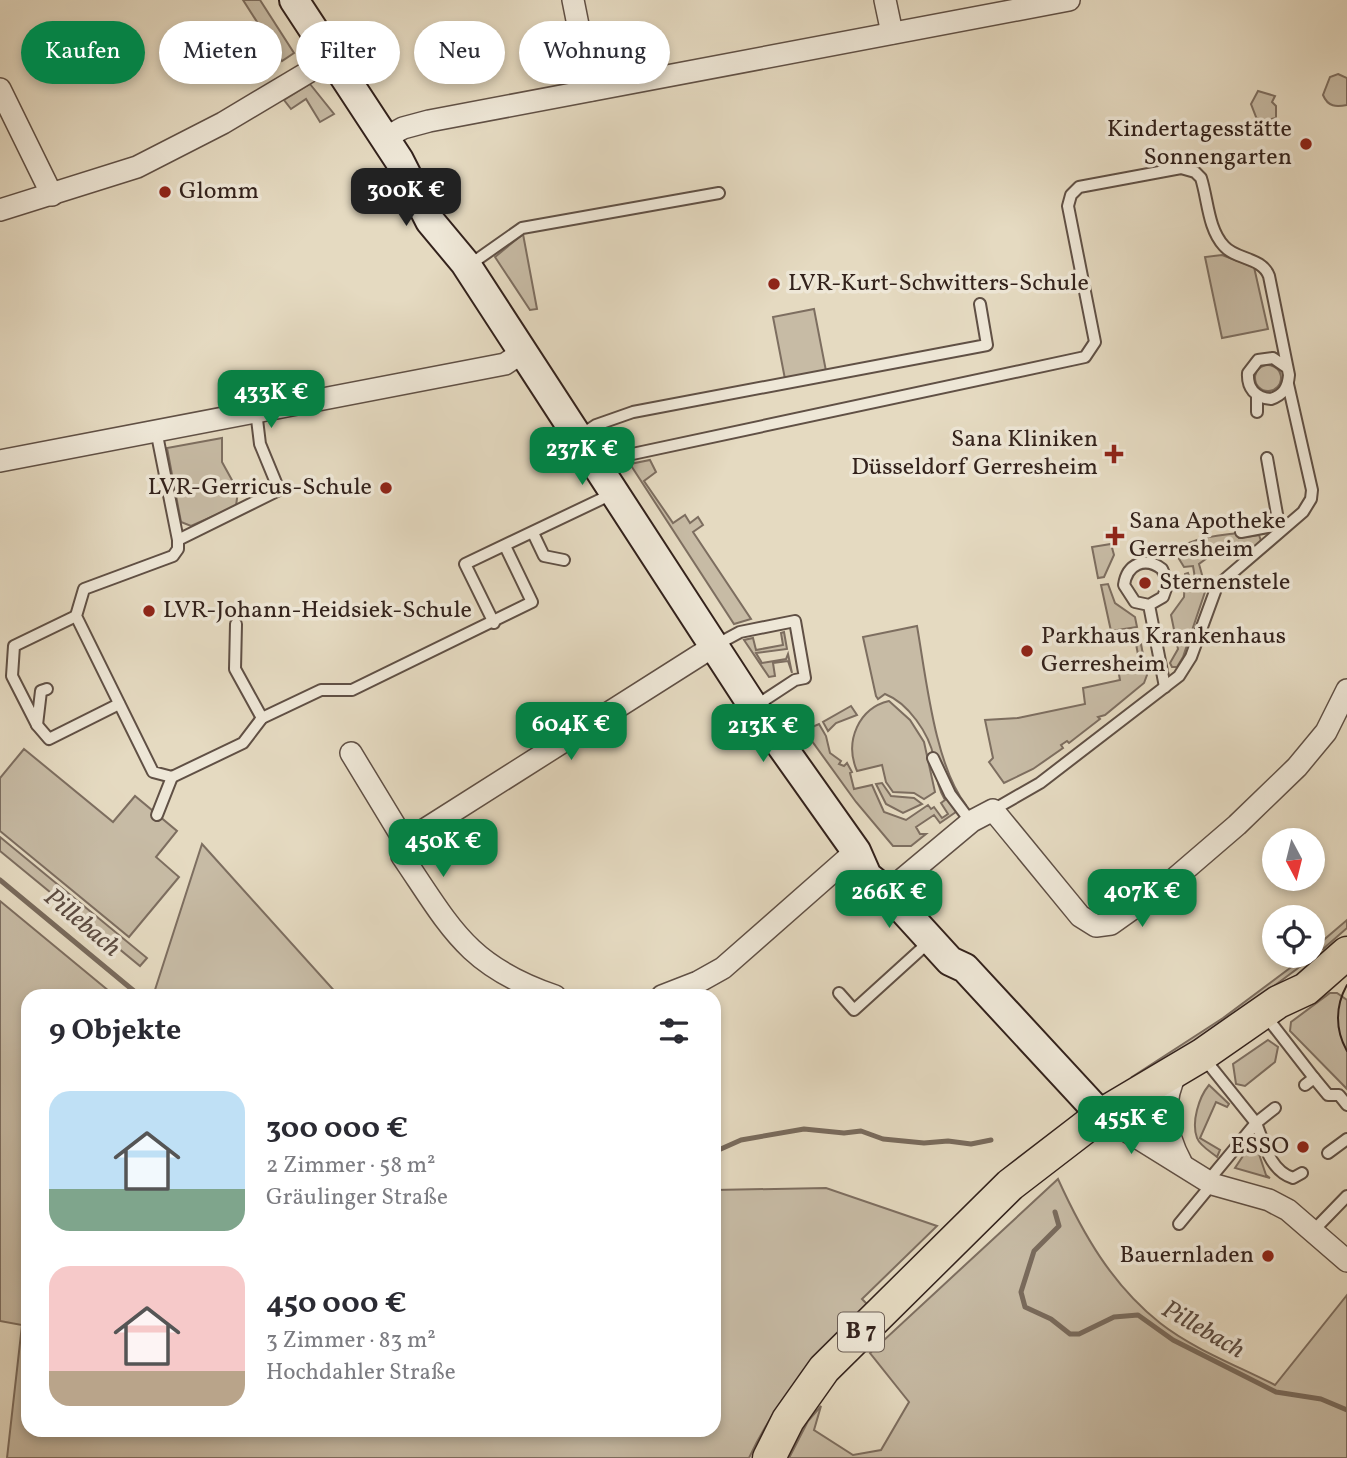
<!DOCTYPE html>
<html lang="de">
<head>
<meta charset="utf-8">
<style>
	:root { --surface:#fff; --page:#f7f7f7; --text:#2b2b33; --muted:#7c7c81; --accent:#0b8043 }
	body { margin:0; font-family:Vollkorn,serif; background:var(--page); color:var(--text); height:100vh; display:flex; flex-direction:column; font-size:26px; white-space:nowrap }
	* { box-sizing:border-box; margin:0 }
	p { font-size:23px; color:var(--muted) }
	.icon { flex:none; width:38px; height:38px; fill:none; stroke:currentColor; stroke-width:2; stroke-linecap:round; stroke-linejoin:round }
	.map { position:relative; flex:1; overflow:hidden }
	.sheet { position:absolute; left:21px; top:989px; width:700px; height:448px; display:flex; flex-direction:column; background:var(--surface); border-radius:21px; box-shadow:0 4px 10px #0003 }
	.sheet>* { flex:none }
	.top-card { position:absolute; left:21px; top:21px; width:700px; height:63px; display:flex; gap:14px }
	.needle { width:46px; rotate:173deg }
	.controls { position:absolute; left:1262px; top:828px; display:grid; gap:14px }
	.controls a { display:grid; place-items:center; width:63px; height:63px; border-radius:50%; background:var(--surface); box-shadow:0 4px 10px #0003; font-size:35px }
	.price { position:absolute; translate:-50% -60px; padding:0 16px; border-radius:14px; background:var(--accent); color:#fff; font-size:23px; line-height:46px; filter:drop-shadow(0 2px 4px #0008) }
	.price::after { content:''; position:absolute; left:50%; top:42px; width:21px; height:16px; margin-left:-10px; background:inherit; clip-path:polygon(0 0,100% 0,50% 100%) }
	.price.on { background:#222; color:#fff }
	ul { padding:0; list-style:none }
	li { display:flex; align-items:center; gap:21px; height:175px; padding:0 28px }
	li span { display:grid; place-items:center; flex:none; width:196px; height:140px; border-radius:21px; color:#555 }
	li>.icon { margin-inline-start:auto }
	span .icon { width:84px; height:84px; fill:#fffc; stroke-width:1 }
	li b { font-size:30px }
	h2 { display:flex; justify-content:space-between; align-items:center; height:84px; padding:0 28px; font-size:30px }
	.pill { padding:0 24px; border-radius:32px; background:var(--surface); box-shadow:0 4px 10px #0003; font-size:24px; line-height:63px }
	.pill.on { background:var(--accent); color:#fff }
	.map>svg:first-child { display:block }
	.green { fill:#c7bba5; stroke:#7d6e60; stroke-width:2 }
	.lines { fill:none; stroke-linecap:round; stroke-linejoin:round }
	.stream { stroke:#796b5d; stroke-width:5 }
	.lane-casing { stroke:#605045; stroke-width:14 }
	.street-casing { stroke:#605045; stroke-width:24 }
	.secondary-casing { stroke:#33221c; stroke-width:32 }
	.primary-casing { stroke:#33221c; stroke-width:35 }
	.lane { stroke:#eee7d7; stroke-width:10 }
	.street { stroke:#eee7d7; stroke-width:21 }
	.secondary { stroke:#eee7d7; stroke-width:28 }
	.primary { stroke:#e5dac1; stroke-width:32 }
	.tram { stroke:#33221c; stroke-width:2 }
	.poi-dot { fill:#8f2418; stroke:#eee7d7; stroke-width:2.5 }
	.labels { text-anchor:middle; dominant-baseline:central; stroke-width:7; stroke-linejoin:round; paint-order:stroke }
	.shield { fill:#eee7d7; stroke:#6b5d54; stroke-width:2 }
	.shield-label { font-size:23px; font-weight:bold; fill:#33221c }
	.poi-label { font-size:24px; fill:#33221c; stroke:#eee7d7; text-anchor:start }
	.water-label { font-size:26px; font-style:italic; fill:#5c4c42; stroke:#eee7d7 }
</style>
</head>
<body>
<div class="map">
<svg width="1347" height="1458" viewBox="0 0 1347 1458">
	<rect width="100%" height="100%" fill="#e5dac1"/>
	<filter id="stains"><feTurbulence type="fractalNoise" baseFrequency=".00286" numOctaves="4"/><feColorMatrix values="0 0 0 0 .2 0 0 0 0 .09 0 0 0 0 .02 0 0 0 .5 -.17"/></filter>
	<radialGradient id="worn" r=".72"><stop offset=".6" stop-color="#630" stop-opacity="0"/><stop offset="1" stop-color="#630" stop-opacity=".3"/></radialGradient>
	<g class="green">
		<path d="M 243,0 L 260,0 L 294,53 L 282,61 Z"/>
		<path d="M 1338,74 L 1347,78 L 1347,105 C 1336,107 1328,107 1323,95 L 1330,77 Z"/>
		<path d="M 310,84 L 334,114 L 320,122 L 306,99 L 291,109 L 284,100 Z"/>
		<path d="M 1258,91 L 1275,96 L 1272,102 L 1276,106 L 1276,118 L 1258,122 L 1251,104 Z"/>
		<path d="M 523,234 L 537,309 L 530,310 L 495,257 Z"/>
		<path d="M 1222,255 L 1254,267 L 1268,329 L 1222,338 L 1205,257 Z"/>
		<path d="M 814,309 L 826,371 L 785,379 L 773,317 Z"/>
		<circle cx="1268" cy="378" r="13"/>
		<path d="M 222,438 L 222,462 L 238,491 L 236,506 L 191,526 L 181,522 L 167,448 Z"/>
		<path d="M 650,460 L 656,472 L 644,481 L 673,523 L 685,515 L 690,523 L 698,517 L 703,525 L 693,532 L 751,619 L 734,624 L 630,464 Z"/>
		<path d="M 1237,533 L 1239,538 L 1259,535 L 1261,541 L 1241,558 L 1225,545 L 1199,564 L 1206,589 L 1183,657 L 1177,667 L 1172,667 L 1170,663 L 1178,649 L 1171,615 L 1184,597 L 1185,574 L 1188,573 L 1190,579 L 1195,578 L 1193,566 L 1184,567 L 1176,554 C 1185,537 1220,536 1237,533 Z"/>
		<path d="M 1111,544 L 1114,555 L 1104,577 L 1098,578 L 1092,547 Z"/>
		<path d="M 1108,584 L 1115,603 L 1135,617 L 1137,627 L 1111,631 L 1101,585 Z"/>
		<path d="M 917,626 C 926,677 935,766 966,805 L 940,823 L 934,815 L 916,827 L 920,834 L 926,834 L 911,846 L 893,846 L 856,802 L 791,712 L 797,709 L 810,728 L 819,724 L 826,736 L 830,753 L 841,761 L 839,764 L 844,766 L 847,763 L 852,772 L 850,773 L 854,789 L 872,785 L 884,812 L 906,820 L 928,805 L 931,809 L 934,807 L 942,818 L 948,814 L 941,803 L 945,800 C 936,785 937,773 934,758 C 929,733 908,703 885,694 L 878,699 L 876,696 L 863,637 Z"/>
		<path d="M 784,632 L 787,649 L 756,653 L 762,663 L 786,659 L 788,654 L 792,673 L 788,661 L 773,663 L 775,676 L 769,677 L 744,640 L 753,638 L 756,650 L 783,645 L 781,633 Z"/>
		<path d="M 1136,644 L 1141,644 L 1147,675 L 1144,683 L 1105,715 L 1098,717 L 1100,719 L 1069,743 L 1067,741 L 1061,745 L 1063,748 L 1033,769 L 1004,783 L 989,762 L 993,758 L 985,720 L 1018,718 L 1085,704 L 1083,688 L 1120,680 L 1118,669 L 1140,665 Z"/>
		<path d="M 889,701 L 910,720 L 924,742 L 935,792 L 924,799 L 914,793 L 893,792 L 886,782 L 882,765 L 857,771 C 844,741 859,708 889,701 Z"/>
		<path d="M 851,706 L 857,715 L 836,723 L 828,731 L 823,722 Z"/>
		<path d="M 24,749 L 113,822 L 135,796 L 177,831 L 156,857 L 179,877 L 129,937 L 0,831 L 0,778 Z"/>
		<path d="M 882,783 L 891,796 L 914,798 L 922,804 L 903,813 L 886,804 L 876,784 Z"/>
		<path d="M 0,837 L 147,958 L 140,966 L 0,851 Z"/>
		<path d="M 202,844 L 339,996 L 153,996 Z"/>
		<path d="M 0,901 L 115,996 L 28,996 L 28,1430 L 714,1430 L 714,1190 L 826,1188 L 937,1226 L 862,1299 L 867,1304 C 820,1352 777,1397 749,1458 L 7,1458 L 22,1325 L 0,1321 Z"/>
		<path d="M 1347,920 L 1347,928 L 1323,949 L 1319,944 Z"/>
		<path d="M 1306,956 L 1313,957 L 1216,1029 L 1135,1081 L 1132,1077 L 1223,1018 Z"/>
		<path d="M 1330,993 L 1337,993 L 1347,1000 L 1347,1089 L 1290,1031 L 1291,1022 Z"/>
		<path d="M 1268,1040 L 1278,1047 L 1275,1062 L 1245,1086 L 1236,1084 L 1233,1064 Z"/>
		<path d="M 1209,1085 L 1229,1104 L 1227,1107 L 1216,1102 L 1200,1138 L 1220,1150 L 1217,1157 C 1211,1152 1200,1146 1197,1138 C 1191,1122 1199,1097 1209,1085 Z"/>
		<path d="M 1247,1150 L 1259,1154 L 1266,1175 L 1270,1178 L 1235,1168 Z"/>
		<path d="M 1058,1179 C 1083,1234 1112,1285 1160,1323 C 1193,1349 1238,1366 1275,1385 L 1347,1295 L 1347,1458 L 789,1458 L 808,1421 L 821,1406 L 814,1430 L 853,1455 L 881,1450 L 909,1402 L 870,1353 Z"/>
	</g>
	<g class="lines">
		<g class="stream">
			<path d="M 0,880 L 140,996"/>
			<path d="M 714,1152 L 741,1140 L 804,1129 L 844,1133 L 861,1131 L 883,1139 L 924,1143 L 948,1141 L 971,1144 L 991,1140"/>
			<path d="M 1055,1212 L 1059,1226 L 1034,1251 L 1021,1292 L 1025,1307 L 1051,1319 L 1070,1334 L 1079,1334 L 1114,1317 L 1138,1315 L 1173,1340 L 1276,1392 L 1321,1399 L 1347,1410"/>
		</g>
		<defs>
			<g id="lane">
				<path d="M 468,266 L 522,228 L 719,193"/>
				<path d="M 256,411 L 260,444 L 279,490 L 178,540 L 178,549 L 173,556 L 84,589 L 76,616 L 153,772 L 172,777 L 243,743 L 262,718 L 321,690 L 352,690 L 532,602 L 505,546"/>
				<path d="M 1257,412 L 1257,396"/>
				<path d="M 156,430 L 178,540"/>
				<path d="M 578,437 L 596,425 L 633,412 L 987,345 L 980,304"/>
				<path d="M 1267,458 L 1280,531"/>
				<path d="M 600,469 L 623,456 L 1085,357 L 1095,342 L 1068,206 L 1071,195 L 1079,187 L 1181,168 L 1195,172 L 1201,178 C 1208,200 1208,229 1224,246 C 1236,260 1262,257 1269,276 L 1289,375 C 1288,388 1283,395 1271,399 C 1255,398 1247,388 1248,373 L 1258,360 L 1273,358 L 1286,367"/>
				<path d="M 1241,532 L 1279,525"/>
				<path d="M 533,533 L 544,556 L 564,560"/>
				<path d="M 1149,605 L 1135,602 L 1124,585 C 1127,564 1145,556 1162,569 L 1168,583 L 1163,597 L 1149,605 L 1165,687"/>
				<path d="M 76,616 L 14,646 L 12,676 L 37,725 L 49,739 L 119,704"/>
				<path d="M 494,623 L 465,564 L 612,494"/>
				<path d="M 236,624 L 235,669 L 262,718"/>
				<path d="M 714,646 L 740,632 L 795,621 L 805,678 L 795,680 L 754,707"/>
				<path d="M 37,725 L 41,691 L 47,689"/>
				<path d="M 933,758 L 950,794 L 971,822"/>
				<path d="M 993,810 L 1040,783 L 1179,676 L 1191,657 L 1217,586 L 1303,512 L 1311,499 L 1312,490 L 1288,384"/>
				<path d="M 157,815 L 172,777"/>
				<path d="M 839,993 L 854,1010 L 929,942"/>
				<path d="M 1265,1015 L 1314,1078 L 1305,1085"/>
				<path d="M 1203,1057 L 1256,1123 L 1275,1108"/>
				<path d="M 1314,1078 L 1328,1095 L 1339,1095 L 1347,1105"/>
				<path d="M 1328,1153 L 1347,1139"/>
				<path d="M 1208,1181 L 1256,1123 C 1264,1143 1270,1171 1293,1178 L 1302,1173"/>
				<path d="M 1179,1224 L 1212,1184"/>
				<path d="M 1313,1231 L 1347,1196"/>
			</g>
			<g id="street">
				<path d="M 573,0 L 591,90"/>
				<path d="M 885,0 L 892,33"/>
				<path d="M 0,89 L 52,195"/>
				<path d="M 385,138 L 403,128 L 429,121 L 1069,0"/>
				<path d="M 0,210 L 137,167 L 223,123 L 332,58"/>
				<path d="M 0,461 L 505,364 L 523,352"/>
				<path d="M 351,753 L 405,842 L 402,856 C 451,928 467,966 555,996"/>
				<path d="M 405,842 L 714,646"/>
				<path d="M 887,892 L 972,821 L 993,810 L 1080,916 L 1096,926 L 1111,924 L 1173,880 L 1237,825 L 1297,767 L 1326,732 L 1347,690"/>
				<path d="M 662,996 L 698,982 L 723,968 L 856,851"/>
				<path d="M 1178,1069 C 1161,1101 1164,1131 1181,1162"/>
				<path d="M 1101,1115 L 1212,1184 L 1269,1200 L 1288,1210 L 1347,1261"/>
			</g>
			<path id="secondary" d="M 294,0 L 399,160 L 430,221 L 465,263 L 751,703 L 856,851 L 867,876 L 887,892 L 950,961 L 965,968 L 1101,1115"/>
			<path id="primary" d="M 769,1458 L 788,1420 L 824,1369 L 1010,1185 L 1101,1115 L 1202,1055 L 1278,1002 L 1306,989 L 1347,953"/>
		</defs>
		<use href="#lane" class="lane-casing"/>
		<use href="#street" class="street-casing"/>
		<use href="#secondary" class="secondary-casing"/>
		<use href="#primary" class="primary-casing"/>
		<use href="#lane" class="lane"/>
		<use href="#street" class="street"/>
		<use href="#secondary" class="secondary"/>
		<use href="#primary" class="primary"/>
		<path class="tram" d="M 1347,985 C 1335,1006 1335,1030 1347,1051"/>
	</g>
	<g class="poi-dot">
		<circle cx="1306" cy="144" r="7"/>
		<circle cx="165" cy="192" r="7"/>
		<circle cx="774" cy="284" r="7"/>
		<path d="M1110.5 443.5h7v7h7v7h-7v7h-7v-7h-7v-7h7z"/>
		<circle cx="386" cy="488" r="7"/>
		<path d="M1111.5 525.5h7v7h7v7h-7v7h-7v-7h-7v-7h7z"/>
		<circle cx="1145" cy="583" r="7"/>
		<circle cx="149" cy="611" r="7"/>
		<circle cx="1027" cy="651" r="7"/>
		<circle cx="1303" cy="1147" r="7"/>
		<circle cx="1268" cy="1256" r="7"/>
	</g>
	<g class="labels">
		<rect class="shield" x="838" y="1312.5" width="46" height="39" rx="5"/>
		<g class="shield-label">
			<text x="861" y="1332">B 7</text>
		</g>
		<g class="poi-label">
			<text x="1292" y="130" text-anchor="end">Kindertagesstätte<tspan x="1292" dy="28">Sonnengarten</tspan></text>
			<text x="179" y="192">Glomm</text>
			<text x="788" y="284">LVR-Kurt-Schwitters-Schule</text>
			<text x="1098" y="440" text-anchor="end">Sana Kliniken<tspan x="1098" dy="28">Düsseldorf Gerresheim</tspan></text>
			<text x="372" y="488" text-anchor="end">LVR-Gerricus-Schule</text>
			<text x="1129" y="522">Sana Apotheke<tspan x="1129" dy="28">Gerresheim</tspan></text>
			<text x="1159" y="583">Sternenstele</text>
			<text x="163" y="611">LVR-Johann-Heidsiek-Schule</text>
			<text x="1041" y="637">Parkhaus Krankenhaus<tspan x="1041" dy="28">Gerresheim</tspan></text>
			<text x="1289" y="1147" text-anchor="end">ESSO</text>
			<text x="1254" y="1256" text-anchor="end">Bauernladen</text>
		</g>
		<g class="water-label">
			<text transform="translate(82 923) rotate(40)">Pillebach</text>
			<text transform="translate(1203 1330) rotate(30)">Pillebach</text>
		</g>
	</g>
	<rect width="100%" height="100%" filter="url(#stains)"/>
	<rect width="100%" height="100%" fill="url(#worn)"/>
</svg>
<div class="controls">
<a><svg class="needle" viewBox="-14 -14 28 28"><path d="M0-13l5 13h-10z" fill="#e53935"/><path d="M0 13l5-13h-10z" fill="#7c7c81"/></svg></a>
<a><svg class="icon" aria-label="locate" viewBox="0 0 24 24"><circle cx="12" cy="12" r="6"/><path d="M12 2v4M12 18v4M2 12h4M18 12h4"/></svg></a>
</div>
<b class="price on" style="left:406px;top:228px">300K €</b>
<b class="price" style="left:271px;top:430px">433K €</b>
<b class="price" style="left:582px;top:487px">237K €</b>
<b class="price" style="left:571px;top:762px">604K €</b>
<b class="price" style="left:763px;top:764px">213K €</b>
<b class="price" style="left:443px;top:879px">450K €</b>
<b class="price" style="left:1142px;top:929px">407K €</b>
<b class="price" style="left:889px;top:930px">266K €</b>
<b class="price" style="left:1131px;top:1156px">455K €</b>
<div class="top-card">
<a class="pill on">Kaufen</a>
<a class="pill">Mieten</a>
<a class="pill">Filter</a>
<a class="pill">Neu</a>
<a class="pill">Wohnung</a>
</div>
<section class="sheet">
<h2>9 Objekte<svg class="icon" aria-label="filters" viewBox="0 0 24 24"><path d="M4 7h16M4 17h16"/><circle cx="9" cy="7" r="2"/><circle cx="15" cy="17" r="2"/></svg></h2>
<ul>
<li><span style="background:linear-gradient(#bfe0f5 70%,#7fa58c 0)"><svg class="icon" aria-label="home" viewBox="0 0 24 24"><path d="M3 11l9-7 9 7M6 9v11h12V9"/></svg></span><div><b>300 000 €</b><p>2 Zimmer · 58 m²</p><p>Gräulinger Straße</p></div></li>
<li><span style="background:linear-gradient(#f6c9c9 75%,#b9a48a 0)"><svg class="icon" aria-label="home" viewBox="0 0 24 24"><path d="M3 11l9-7 9 7M6 9v11h12V9"/></svg></span><div><b>450 000 €</b><p>3 Zimmer · 83 m²</p><p>Hochdahler Straße</p></div></li>
</ul>
</section>
</div>
</body>
</html>
